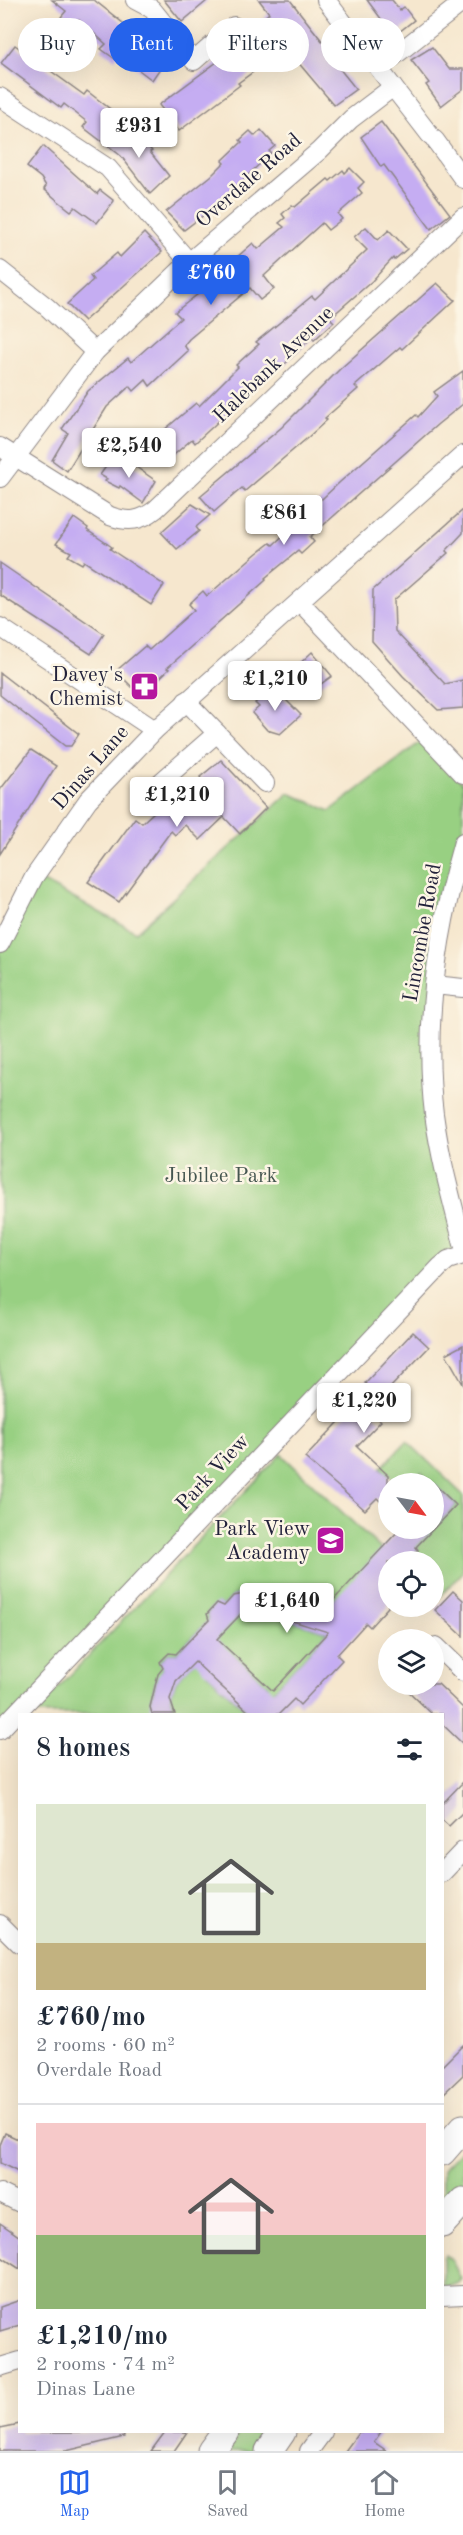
<!DOCTYPE html>
<html lang="en">
<head>
<meta charset="utf-8">
<style>
	:root { --surface:#fff; --page:#f2f2f3; --text:#1f2937; --muted:#747a83; --line:#e0e1e3; --accent:#2563eb }
	body { margin:0; font-family:"Old Standard TT",serif; background:var(--page); color:var(--text); height:100vh; display:flex; flex-direction:column; font-size:22px; white-space:nowrap }
	* { box-sizing:border-box; margin:0 }
	p { font-size:20px; color:var(--muted) }
	.icon { flex:none; width:33px; height:33px; fill:none; stroke:currentColor; stroke-width:2; stroke-linecap:round; stroke-linejoin:round }
	.map { position:relative; flex:1; overflow:hidden }
	.side { position:absolute; left:18px; top:1713px; width:426px; height:720px; display:flex; flex-direction:column; background:var(--surface); border-radius:0px; box-shadow:0 6px 24px #0002 }
	.side>* { flex:none }
	.top-card { position:absolute; left:18px; top:18px; width:428px; height:54px; display:flex; gap:12px }
	.needle { width:39px; rotate:122deg }
	.fabs { position:absolute; left:378px; top:1473px; display:grid; gap:12px }
	.fabs a { display:grid; place-items:center; width:66px; height:66px; border-radius:50%; background:var(--surface); box-shadow:0 6px 24px #0002; font-size:30px }
	.price { position:absolute; translate:-50% -51px; padding:0 14px; border-radius:6px; background:#fff; color:#222; font-size:20px; line-height:39px; filter:drop-shadow(0 2px 3px #0008) }
	.price::after { content:''; position:absolute; left:50%; top:36px; width:18px; height:14px; margin-left:-9px; background:inherit; clip-path:polygon(0 0,100% 0,50% 100%) }
	.price.on { background:var(--accent); color:#fff }
	ul { padding:0; list-style:none }
	li { display:grid; align-content:center; gap:12px; height:318px; padding:0 18px }
	li+li { border-top:2px solid var(--line) }
	li span { display:grid; place-items:center; height:186px; border-radius:0px; color:#555 }
	li>.icon { margin-inline-start:auto }
	span .icon { width:108px; height:108px; fill:#fffc; stroke-width:1 }
	li b { font-size:26px }
	h2 { display:flex; justify-content:space-between; align-items:center; height:72px; padding:0 18px; font-size:26px }
	.tag { padding:0 21px; border-radius:27px; background:var(--surface); box-shadow:0 6px 24px #0002; font-size:21px; line-height:54px }
	.tag.on { background:var(--accent); color:#fff }
	.dock { display:flex; justify-content:space-around; align-items:center; height:84px; border-top:2px solid var(--line); background:var(--surface); font-size:16px; color:var(--muted) }
	.dock a { display:grid; justify-items:center; gap:3px }
	.dock .on { color:var(--accent) }
	.map>svg:first-child { display:block }
	.green { fill:#98d082; stroke:#5d795e; stroke-width:1.5 }
	.building { fill:#c5adf2; fill-rule:evenodd }
	.lines { fill:none; stroke-linecap:round; stroke-linejoin:round }
	.minor-casing { stroke:#8c8484; stroke-width:20 }
	.highway-casing { stroke:#8c8484; stroke-width:29 }
	.minor { stroke:#fff; stroke-width:18 }
	.highway { stroke:#fff; stroke-width:27 }
	.labels { text-anchor:middle; dominant-baseline:central; stroke-width:5; stroke-linejoin:round; paint-order:stroke }
	.street-label { font-size:21px; fill:#22223b; stroke:#fcf5e5 }
	.poi-label { font-size:21px; fill:#22223b; stroke:#fcf5e5; text-anchor:end }
	.park-label { font-size:21px; fill:#455650; stroke:#fcf5e5 }
</style>
</head>
<body>
<div class="map">
<svg width="463" height="2451" viewBox="0 0 463 2451">
	<rect width="100%" height="100%" fill="#fcf5e5"/>
	<filter id="ink" filterUnits="userSpaceOnUse"><feTurbulence type="fractalNoise" baseFrequency=".0167" numOctaves="2"/><feDisplacementMap in="SourceGraphic" scale="12" xChannelSelector="R" yChannelSelector="G"/><feConvolveMatrix kernelMatrix="1 2 1 2 8 2 1 2 1" color-interpolation-filters="sRGB"/></filter>
	<filter id="wash" filterUnits="userSpaceOnUse"><feTurbulence type="fractalNoise" baseFrequency=".008" numOctaves="4" result="noise"/><feDisplacementMap in="SourceGraphic" scale="24" xChannelSelector="R" yChannelSelector="G"/><feGaussianBlur stdDeviation="1.35" result="paint"/><feColorMatrix in="noise" values="0 0 0 0 0 0 0 0 0 0 0 0 0 0 0 0 0 1.4 0 .05"/><feComposite in="paint" operator="in"/></filter>
	<g filter="url(#wash)">
		<rect width="100%" height="100%" fill="#f6e7ce"/>
		<g class="green">
			<path d="M 427,737 L 463,784 L 463,842 L 437,933 L 434,1114 L 463,1244 L 0,1730 L 0,944 L 34,877 L 136,932 L 289,793 L 330,811 Z"/>
			<path d="M 407,1441 L 463,1495 L 463,1572 L 434,1603 L 434,1562 L 407,1561 L 418,1550 L 415,1547 L 456,1505 L 421,1472 L 410,1483 L 390,1483 L 393,1479 L 381,1468 Z"/>
			<path d="M 281,1454 L 381,1549 L 345,1612 L 262,1591 L 233,1596 L 224,1606 L 217,1604 L 207,1614 L 209,1620 L 176,1654 L 169,1653 L 160,1662 L 163,1668 C 155,1680 149,1701 152,1714 L 33,1714 Z"/>
			<path d="M 254,1609 L 328,1632 L 266,1699 L 268,1686 L 229,1651 L 208,1674 L 243,1707 L 252,1711 L 248,1714 L 175,1714 L 170,1699 L 176,1681 L 241,1613 Z"/>
			<path d="M 463,2148 L 463,2187 L 443,2210 L 443,2169 Z"/>
			<path d="M 445,2255 L 452,2261 L 461,2279 L 458,2283 L 443,2289 L 443,2258 Z"/>
			<path d="M 240,2432 L 270,2432 L 256,2451 L 227,2451 Z"/>
		</g>
		<g id="blocks">
			<g class="building">
				<path d="M 52,0 L 94,0 L 148,43 L 145,45 L 165,61 L 152,80 L 118,54 L 115,59 L 101,49 L 106,44 L 79,20 L 74,26 L 61,17 L 66,11 Z"/>
				<path d="M 164,0 L 208,0 L 182,22 Z"/>
				<path d="M 259,0 L 290,0 L 330,51 L 341,67 L 339,68 L 356,89 L 334,105 L 286,48 L 238,83 L 240,85 L 179,131 L 159,105 L 217,62 L 219,64 L 270,27 L 263,19 L 269,13 Z"/>
				<path d="M 367,0 L 392,0 L 400,10 L 404,7 L 414,20 L 394,36 Z"/>
				<path d="M 15,45 L 84,95 L 87,91 L 123,119 L 105,144 L 83,127 L 87,122 L 64,104 L 61,108 L 1,63 Z"/>
				<path d="M 432,47 L 449,69 L 463,69 L 463,89 L 441,106 L 426,85 L 429,83 L 411,60 Z"/>
				<path d="M 381,122 L 450,214 L 431,229 L 384,165 L 381,167 L 361,137 Z"/>
				<path d="M 130,127 L 152,151 L 150,152 L 169,176 L 150,194 L 121,156 L 106,144 Z"/>
				<path d="M 261,130 L 275,146 L 269,151 L 271,153 L 217,205 L 184,230 L 166,212 L 211,176 L 224,163 L 222,161 L 242,142 L 240,140 L 250,131 L 255,136 Z"/>
				<path d="M 43,146 L 97,194 L 100,190 L 114,201 L 97,223 L 75,207 L 71,211 L 57,200 L 44,189 L 46,186 L 41,178 L 27,167 Z"/>
				<path d="M 350,168 L 364,182 L 358,188 L 362,193 L 338,214 L 342,219 L 328,230 L 322,223 L 264,276 L 274,289 L 260,300 L 250,288 L 189,339 L 184,345 L 188,351 L 150,386 L 146,380 L 134,391 L 130,386 L 107,407 L 67,471 L 52,460 L 68,433 L 62,429 L 88,391 L 128,358 L 131,362 L 181,318 L 175,312 L 198,294 L 195,292 L 210,278 L 211,280 L 253,243 L 258,249 L 284,227 L 279,223 L 285,218 L 282,214 L 292,205 L 295,207 L 328,179 L 330,181 L 343,170 L 345,173 Z"/>
				<path d="M 366,227 L 378,240 L 389,230 L 407,249 L 394,260 L 393,258 L 372,281 L 330,318 L 334,322 L 314,340 L 312,337 L 280,369 L 276,364 L 250,392 L 195,443 L 192,439 L 167,461 L 150,442 L 196,403 L 199,406 L 238,367 L 236,365 L 259,344 L 256,342 L 312,296 L 315,299 L 367,250 L 354,237 Z"/>
				<path d="M 144,233 L 162,252 L 84,321 L 67,304 L 93,280 L 90,276 L 117,253 L 120,257 Z"/>
				<path d="M 437,283 L 455,300 L 402,349 L 400,347 L 355,386 L 358,389 L 325,418 L 327,420 L 305,440 L 245,491 L 242,488 L 214,512 L 200,496 L 282,427 L 340,369 Z"/>
				<path d="M 463,371 L 463,404 L 438,424 L 310,537 L 314,542 L 301,554 L 298,551 L 265,578 L 266,580 L 167,668 L 169,669 L 141,696 L 116,671 L 145,646 L 149,650 L 194,610 L 189,604 L 203,591 L 207,596 L 257,553 L 270,543 L 273,545 L 340,482 L 416,415 L 418,417 L 437,396 L 434,392 Z"/>
				<path d="M 112,458 L 120,463 L 123,458 L 156,481 L 143,503 L 120,486 L 119,488 L 105,481 L 107,479 L 100,475 Z"/>
				<path d="M 192,504 L 210,515 L 196,527 L 199,531 L 177,549 L 161,532 Z"/>
				<path d="M 463,510 L 463,533 L 446,551 L 448,553 L 394,600 L 395,631 L 445,684 L 463,680 L 463,708 L 438,710 L 403,676 L 372,641 L 373,590 Z"/>
				<path d="M 74,518 L 88,528 L 87,530 L 112,547 L 110,549 L 164,585 L 151,605 L 84,561 L 82,564 L 68,556 L 71,552 L 56,544 Z"/>
				<path d="M 0,563 L 104,634 L 91,654 L 0,595 Z"/>
				<path d="M 312,652 L 332,676 L 311,691 L 292,671 Z"/>
				<path d="M 0,673 L 79,734 L 71,746 L 65,746 L 0,695 Z"/>
				<path d="M 273,687 L 301,715 L 280,734 L 267,730 L 252,713 L 259,707 L 255,703 Z"/>
				<path d="M 31,750 L 56,766 L 0,854 L 0,790 Z"/>
				<path d="M 221,760 L 266,808 L 240,834 L 224,817 L 200,840 L 185,825 L 175,835 L 171,831 L 119,902 L 88,882 L 135,818 L 142,823 L 166,801 L 176,812 L 205,786 L 200,777 Z"/>
				<path d="M 413,1332 L 429,1347 L 369,1410 L 381,1421 L 357,1446 L 388,1475 L 388,1509 L 377,1498 L 365,1510 L 305,1458 L 370,1389 L 365,1383 Z"/>
				<path d="M 463,1345 L 463,1384 L 446,1354 Z"/>
				<path d="M 434,1484 L 456,1505 L 416,1547 L 418,1550 L 407,1562 L 388,1562 L 388,1607 L 370,1627 L 366,1623 L 337,1655 L 342,1660 L 300,1705 L 294,1699 L 279,1714 L 251,1714 L 195,1662 L 176,1681 L 170,1699 L 175,1714 L 152,1714 L 150,1707 L 158,1674 L 163,1668 L 160,1662 L 169,1653 L 176,1654 L 209,1620 L 207,1614 L 217,1603 L 224,1606 L 233,1596 L 262,1591 L 327,1607 L 401,1528 L 434,1528 ZM 254,1609 L 328,1632 L 273,1691 L 217,1639 L 241,1614 Z"/>
				<path d="M 453,1591 L 463,1600 L 463,1636 L 435,1610 Z"/>
				<path d="M 401,1684 L 438,1684 L 463,1708 L 463,1744 L 442,1724 L 442,1714 L 432,1714 Z"/>
				<path d="M 463,1782 L 463,1812 L 449,1826 L 442,1820 L 442,1804 Z"/>
				<path d="M 463,2045 L 463,2075 L 442,2095 L 442,2066 Z"/>
				<path d="M 5,2133 L 20,2140 L 20,2173 L 0,2163 L 0,2145 Z"/>
				<path d="M 0,2223 L 20,2237 L 20,2269 L 0,2256 Z"/>
				<path d="M 20,2300 L 20,2325 L 0,2331 L 0,2307 Z"/>
				<path d="M 20,2424 L 20,2432 L 123,2432 L 124,2437 L 66,2451 L 0,2451 L 0,2428 Z"/>
				<path d="M 165,2432 L 187,2432 L 174,2451 L 151,2451 Z"/>
				<path d="M 359,2432 L 381,2432 L 374,2442 L 387,2451 L 345,2451 Z"/>
			</g>
		</g>
	</g>
	<g filter="url(#ink)">
		<use href="#blocks" fill-opacity="0" stroke="#8c8484" stroke-width="1.5"/>
		<g class="lines">
			<defs>
				<g id="minor">
					<path d="M 135,0 L 152,9 L 194,61 L 234,26"/>
					<path d="M 326,0 L 430,135"/>
					<path d="M 379,68 L 463,2"/>
					<path d="M 0,97 L 108,168 L 189,262"/>
					<path d="M 435,140 L 463,179"/>
					<path d="M 0,270 L 47,307 L 95,352"/>
					<path d="M 0,447 L 110,516 C 129,523 141,521 156,509 L 463,217"/>
					<path d="M 0,478 L 95,352 L 189,262 L 319,151 L 351,119 L 393,87"/>
					<path d="M 300,602 L 463,774"/>
					<path d="M 0,627 L 155,730"/>
					<path d="M 186,701 L 265,783"/>
					<path d="M 146,795 L 217,733"/>
					<path d="M 463,842 C 438,929 423,1023 434,1114 C 440,1158 452,1201 463,1244"/>
					<path d="M 0,944 L 34,877 L 88,800 L 155,730 L 463,455"/>
					<path d="M 434,985 L 463,988"/>
					<path d="M 436,1646 L 463,1672"/>
					<path d="M 0,1730 L 441,1266 L 448,1260 L 463,1255"/>
					<path d="M 442,1873 L 463,1851"/>
					<path d="M 0,1924 L 20,1944"/>
					<path d="M 0,2193 L 20,2203"/>
					<path d="M 442,2296 L 463,2295"/>
					<path d="M 0,2367 L 20,2361"/>
					<path d="M 309,2451 L 323,2432"/>
				</g>
				<g id="highway">
					<path d="M 442,2152 L 463,2128"/>
					<path d="M 442,2224 L 463,2201"/>
					<path d="M 211,2451 L 225,2432"/>
					<path d="M 269,2451 L 282,2432"/>
				</g>
			</defs>
			<use href="#minor" class="minor-casing"/>
			<use href="#highway" class="highway-casing"/>
			<use href="#minor" class="minor"/>
			<use href="#highway" class="highway"/>
		</g>
	</g>
	<defs>
		<symbol id="pharmacy-square" viewBox="-11 -11 22 22"><rect x="-9" y="-9" width="18" height="18" rx="4" fill="#b5179e" stroke="#fcf5e5"/><path d="M-2-6h4v4h4v4h-4v4h-4v-4h-4v-4h4Z" fill="#fff"/></symbol>
		<symbol id="school-square" viewBox="-11 -11 22 22"><rect x="-9" y="-9" width="18" height="18" rx="4" fill="#b5179e" stroke="#fcf5e5"/><path d="M0-5L7-2L0 1L-7-2ZM-4 1L0 2.5L4 1V4Q0 6-4 4Z" fill="#fff"/></symbol>
	</defs>
	<g fill-rule="evenodd">
		<use href="#pharmacy-square" x="128" y="670" width="33" height="33"/>
		<use href="#school-square" x="314" y="1524" width="33" height="33"/>
	</g>
	<g class="labels">
		<g class="street-label">
			<text transform="translate(249 181) rotate(-41)">Overdale Road</text>
			<text transform="translate(274 365) rotate(-44)">Halebank Avenue</text>
			<text transform="translate(91 768) rotate(-49)">Dinas Lane</text>
			<text transform="translate(423 933) rotate(-80)">Lincombe Road</text>
			<text transform="translate(213 1473) rotate(-47)">Park View</text>
		</g>
		<g class="poi-label">
			<text x="123" y="675">Davey's<tspan x="123" dy="24">Chemist</tspan></text>
			<text x="310" y="1529">Park View<tspan x="310" dy="24">Academy</tspan></text>
		</g>
		<g class="park-label">
			<text x="221" y="1176">Jubilee Park</text>
		</g>
	</g>
</svg>
<div class="fabs">
<a><svg class="needle" viewBox="-14 -14 28 28"><path d="M0-13l5 13h-10z" fill="#e53935"/><path d="M0 13l5-13h-10z" fill="#747a83"/></svg></a>
<a><svg class="icon" aria-label="locate" viewBox="0 0 24 24"><circle cx="12" cy="12" r="6"/><path d="M12 2v4M12 18v4M2 12h4M18 12h4"/></svg></a>
<a><svg class="icon" aria-label="layers" viewBox="0 0 24 24"><path d="M12 4l9 5-9 5-9-5zM3 14l9 5 9-5"/></svg></a>
</div>
<b class="price" style="left:139px;top:159px">£931</b>
<b class="price on" style="left:211px;top:306px">£760</b>
<b class="price" style="left:129px;top:479px">£2,540</b>
<b class="price" style="left:284px;top:546px">£861</b>
<b class="price" style="left:275px;top:712px">£1,210</b>
<b class="price" style="left:177px;top:828px">£1,210</b>
<b class="price" style="left:364px;top:1434px">£1,220</b>
<b class="price" style="left:287px;top:1634px">£1,640</b>
<div class="top-card">
<a class="tag">Buy</a>
<a class="tag on">Rent</a>
<a class="tag">Filters</a>
<a class="tag">New</a>
</div>
<section class="side">
<h2>8 homes<svg class="icon" aria-label="filters" viewBox="0 0 24 24"><path d="M4 7h16M4 17h16"/><circle cx="9" cy="7" r="2"/><circle cx="15" cy="17" r="2"/></svg></h2>
<ul>
<li><span style="background:linear-gradient(#dfe7d0 75%,#c2b280 0)"><svg class="icon" aria-label="home" viewBox="0 0 24 24"><path d="M3 11l9-7 9 7M6 9v11h12V9"/></svg></span><div><b>£760/mo</b><p>2 rooms · 60 m²</p><p>Overdale Road</p></div></li>
<li><span style="background:linear-gradient(#f6c9c9 60%,#8fb573 0)"><svg class="icon" aria-label="home" viewBox="0 0 24 24"><path d="M3 11l9-7 9 7M6 9v11h12V9"/></svg></span><div><b>£1,210/mo</b><p>2 rooms · 74 m²</p><p>Dinas Lane</p></div></li>
</ul>
</section>
</div>
<nav class="dock">
<a class="on"><svg class="icon" aria-label="map" viewBox="0 0 24 24"><path d="M3 6l6-2 6 2 6-2v14l-6 2-6-2-6 2zM9 4v14M15 6v14"/></svg>Map</a>
<a><svg class="icon" aria-label="saved" viewBox="0 0 24 24"><path d="M7 4h10v16l-5-4-5 4z"/></svg>Saved</a>
<a><svg class="icon" aria-label="home" viewBox="0 0 24 24"><path d="M3 11l9-7 9 7M6 9v11h12V9"/></svg>Home</a>
</nav>
</body>
</html>
